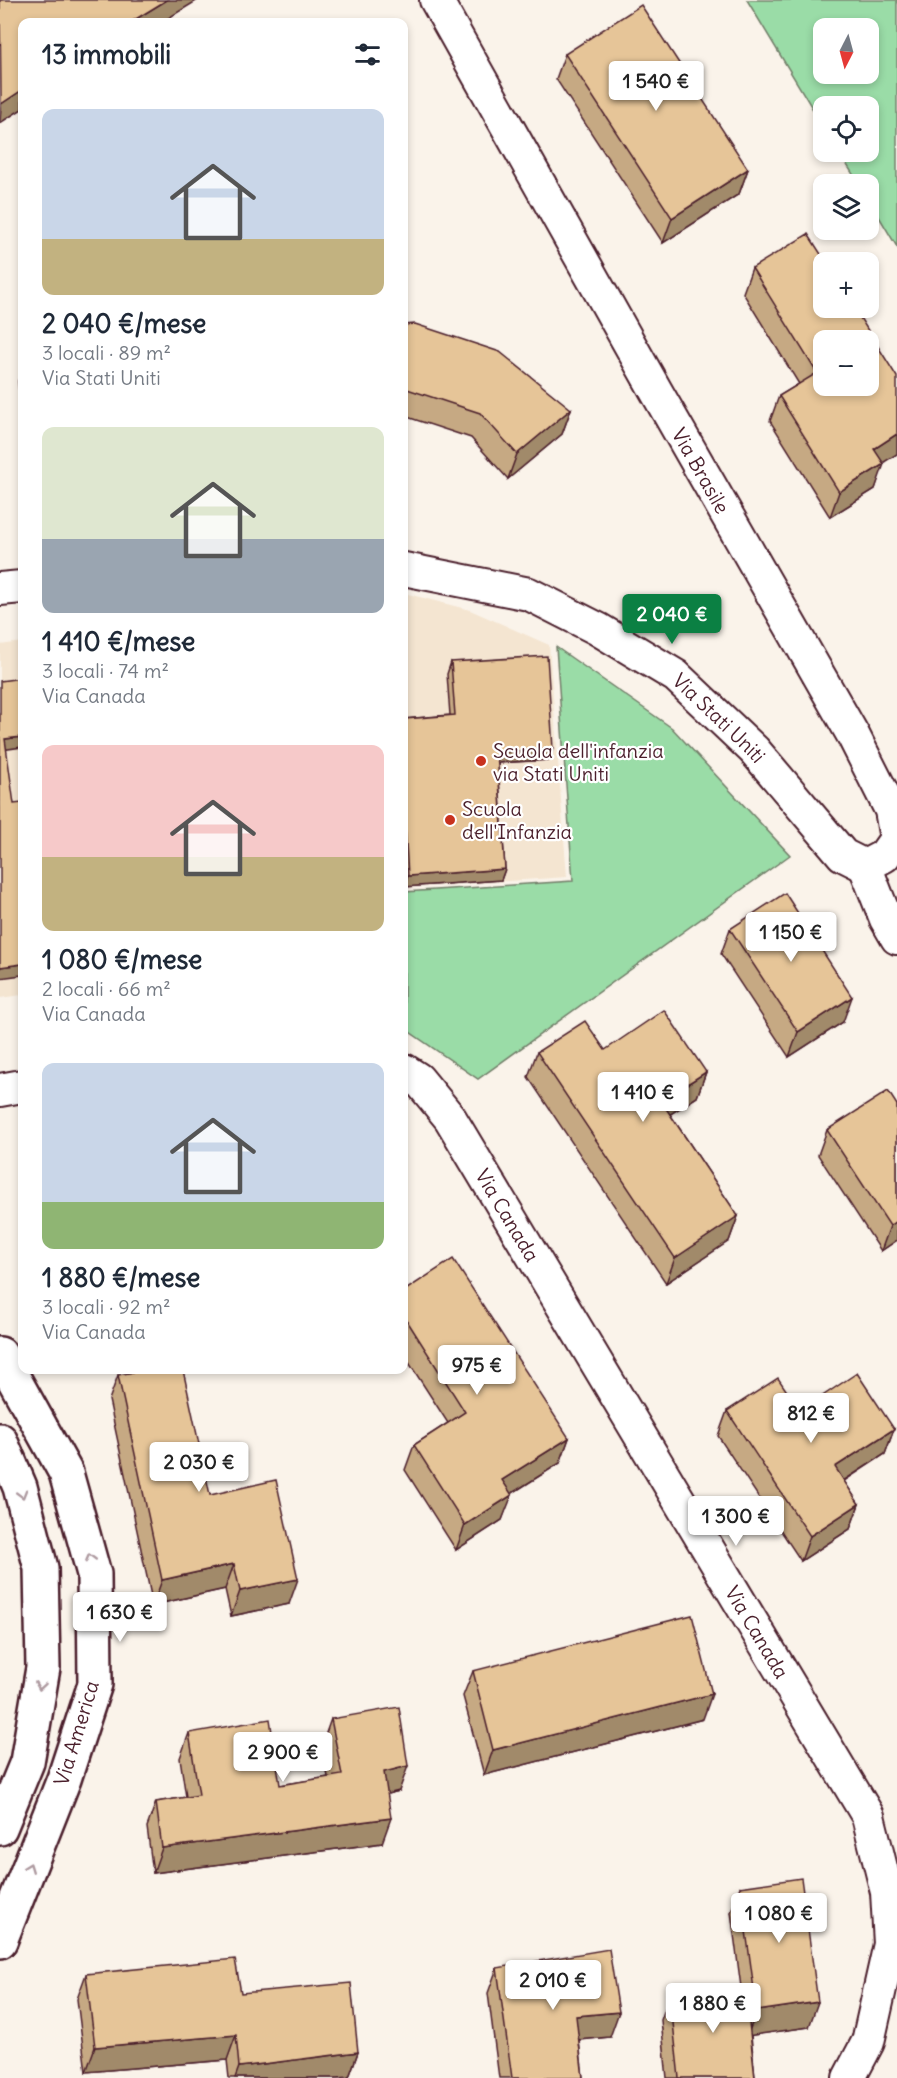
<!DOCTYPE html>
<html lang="it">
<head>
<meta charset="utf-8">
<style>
	:root { --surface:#fff; --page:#f2f2f3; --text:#1f2937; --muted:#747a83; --accent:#0b8043 }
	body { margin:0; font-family:Delius,sans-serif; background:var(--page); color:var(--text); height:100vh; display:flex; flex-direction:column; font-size:22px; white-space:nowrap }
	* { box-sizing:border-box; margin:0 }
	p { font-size:20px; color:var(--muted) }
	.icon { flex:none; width:33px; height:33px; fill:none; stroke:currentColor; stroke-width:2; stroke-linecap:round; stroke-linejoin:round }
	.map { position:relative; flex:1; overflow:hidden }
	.drawer { position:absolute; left:18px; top:18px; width:390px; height:1356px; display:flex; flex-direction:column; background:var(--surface); border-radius:12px; box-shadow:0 3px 9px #0003 }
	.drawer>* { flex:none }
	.needle { width:39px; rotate:186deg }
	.buttons { position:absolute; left:813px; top:18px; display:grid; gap:12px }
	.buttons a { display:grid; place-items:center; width:66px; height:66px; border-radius:12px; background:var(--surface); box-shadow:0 3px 9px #0003; font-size:30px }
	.price { position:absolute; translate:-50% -51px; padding:0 14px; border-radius:6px; background:#fff; color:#222; font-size:20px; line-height:39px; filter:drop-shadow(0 2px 3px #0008) }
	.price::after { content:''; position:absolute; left:50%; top:36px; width:18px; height:14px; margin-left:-9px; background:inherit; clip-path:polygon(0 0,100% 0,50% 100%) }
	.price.current { background:var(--accent); color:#fff }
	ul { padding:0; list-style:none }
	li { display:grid; align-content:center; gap:12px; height:318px; padding:0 24px }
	li span { display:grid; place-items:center; height:186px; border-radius:12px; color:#555 }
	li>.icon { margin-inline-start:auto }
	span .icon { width:108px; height:108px; fill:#fffc; stroke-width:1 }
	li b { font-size:26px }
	h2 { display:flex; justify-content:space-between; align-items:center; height:72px; padding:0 24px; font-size:26px }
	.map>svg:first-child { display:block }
	.built { fill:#f4e5d1 }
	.green { fill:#9adca7; stroke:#727e69; stroke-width:1.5; fill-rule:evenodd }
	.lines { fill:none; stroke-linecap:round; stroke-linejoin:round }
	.minor-casing { stroke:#4a1f2b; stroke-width:36 }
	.tertiary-casing { stroke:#4a1f2b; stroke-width:38 }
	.minor { stroke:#fff; stroke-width:32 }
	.tertiary { stroke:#fff; stroke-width:33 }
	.wall { fill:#c6a983; stroke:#4a1f2b; stroke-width:1.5 }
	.shaded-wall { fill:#a18a6a; stroke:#4a1f2b; stroke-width:1.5 }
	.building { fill:#e6c598; stroke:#4a1f2b; stroke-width:1.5; fill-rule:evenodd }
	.oneway { stroke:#ae9aa0 }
	.poi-dot { fill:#c8321e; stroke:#fff; stroke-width:2 }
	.labels { text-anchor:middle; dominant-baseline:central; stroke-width:4.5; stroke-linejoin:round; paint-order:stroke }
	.street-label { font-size:20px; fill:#4a1f2b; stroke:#fff }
	.poi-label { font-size:20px; fill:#4a1f2b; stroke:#fff; text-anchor:start }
</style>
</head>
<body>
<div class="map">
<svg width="897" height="2078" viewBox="0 0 897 2078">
	<rect width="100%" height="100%" fill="#faf3ea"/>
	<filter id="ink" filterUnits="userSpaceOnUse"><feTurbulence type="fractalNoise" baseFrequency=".0167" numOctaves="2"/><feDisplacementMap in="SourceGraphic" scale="12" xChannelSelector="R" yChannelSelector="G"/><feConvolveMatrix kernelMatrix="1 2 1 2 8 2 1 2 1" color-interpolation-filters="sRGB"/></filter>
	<g filter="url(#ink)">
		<g class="built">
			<path d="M 404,593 L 470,610 L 549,645 L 567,877 L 404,888 Z"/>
			<path d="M 22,642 L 22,995 L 0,998 L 0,645 Z"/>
		</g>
		<g class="green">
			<path d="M 747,0 L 897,0 L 897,247 L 869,200 L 868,184 L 859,184 L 839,152 L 868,152 L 868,106 L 824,106 L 823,126 ZM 824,28 L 868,28 L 868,74 L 824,74 Z"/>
			<path d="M 556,647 L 672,728 L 790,855 L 478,1079 L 404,1028 L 404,892 L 573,881 Z"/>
		</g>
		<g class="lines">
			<defs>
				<g id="minor">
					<path id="s1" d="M 436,0 L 656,391 L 853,735 L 891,810 L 896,839 L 884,856 L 865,866"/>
					<path id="s2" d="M 404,569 L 529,594 L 598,629 L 676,676 L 754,750 L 843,855 L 865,866"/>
					<path d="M 0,589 L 22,587"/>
					<path d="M 865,866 L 886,919 L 897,938"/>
					<path id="s3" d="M 404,1070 L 418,1079 L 450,1118 L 868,1816 L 887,1892 L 890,1944 L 868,2042 L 849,2078"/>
					<path d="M 0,1090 L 22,1086"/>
				</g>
				<g id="tertiary">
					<path d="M 0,1354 L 66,1473 L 94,1574 L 95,1684 L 64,1779 L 0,1941"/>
					<path d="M 0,1440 L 20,1487 L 41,1568 L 43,1668 L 27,1762 L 0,1828"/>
				</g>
			</defs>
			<use href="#minor" class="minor-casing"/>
			<use href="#tertiary" class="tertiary-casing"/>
			<use href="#minor" class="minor"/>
			<use href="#tertiary" class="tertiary"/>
		</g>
		<g class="wall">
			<path d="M 565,54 L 748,169 L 739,194 L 663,243 L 556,79 Z"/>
			<path d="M 752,268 L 883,463 L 875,489 L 830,517 L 770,421 L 779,396 L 799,384 L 743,293 Z"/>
			<path d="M 404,325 L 571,409 L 562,434 L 508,479 L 471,438 L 404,416 Z"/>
			<path d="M 22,368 L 22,431 L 18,381 Z"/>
			<path d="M 451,662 L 549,760 L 498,763 L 505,869 L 501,880 L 404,887 L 404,719 L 450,715 L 447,674 Z"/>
			<path d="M 730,929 L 843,1022 L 789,1057 L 721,954 Z"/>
			<path d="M 605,1050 L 706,1072 L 697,1097 L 670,1114 L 738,1216 L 729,1241 L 666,1283 L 528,1077 L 537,1052 Z"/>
			<path d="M 897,1105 L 897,1240 L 881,1251 L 818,1155 L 827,1130 Z"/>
			<path d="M 404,1291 L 569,1438 L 560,1463 L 511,1494 L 502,1520 L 456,1550 L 405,1470 L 414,1445 L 448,1423 L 404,1355 Z"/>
			<path d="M 118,1375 L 210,1495 L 289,1604 L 231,1616 L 225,1589 L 153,1605 L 109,1400 Z"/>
			<path d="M 727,1411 L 800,1411 L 894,1429 L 885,1454 L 844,1481 L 859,1504 L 850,1529 L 801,1561 L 718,1436 Z"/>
			<path d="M 473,1671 L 703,1719 L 484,1775 L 463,1696 Z"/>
			<path d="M 331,1719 L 399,1791 L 387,1794 L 382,1843 L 153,1873 L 147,1827 L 156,1802 L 186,1797 L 180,1758 L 189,1733 L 280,1785 L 328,1777 L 322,1744 Z"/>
			<path d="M 740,1887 L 809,2027 L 751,2035 L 755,2078 L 667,2078 L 661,2020 L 670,1995 L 741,1987 L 731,1912 Z"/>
			<path d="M 497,1968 L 610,2037 L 579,2040 L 583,2078 L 499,2078 L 488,1993 Z"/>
			<path d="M 86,1974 L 241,1993 L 358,2052 L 349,2077 L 338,2078 L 229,2078 L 227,2060 L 86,2072 L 77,1999 Z"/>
		</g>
		<g class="shaded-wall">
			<path d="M 167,0 L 198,0 L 162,22 L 131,22 Z"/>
			<path d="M 22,90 L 22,109 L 0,123 L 1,104 Z"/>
			<path d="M 748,169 L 739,194 L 663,243 L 672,218 Z"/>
			<path d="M 571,409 L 562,434 L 508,479 L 517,454 Z"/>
			<path d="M 897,434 L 897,454 L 865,474 L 874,449 Z"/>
			<path d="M 884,464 L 875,489 L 830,517 L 839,492 Z"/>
			<path d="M 22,737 L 22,747 L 1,750 L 5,739 Z"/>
			<path d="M 553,749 L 549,760 L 493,763 L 497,752 Z"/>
			<path d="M 505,869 L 501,880 L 404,887 L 408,876 Z"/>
			<path d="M 22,964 L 22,975 L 0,978 L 0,967 Z"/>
			<path d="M 852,997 L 843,1022 L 789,1057 L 798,1032 Z"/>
			<path d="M 706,1072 L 697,1097 L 652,1126 L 661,1101 Z"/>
			<path d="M 738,1216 L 729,1241 L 666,1283 L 675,1258 Z"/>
			<path d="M 897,1221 L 897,1240 L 881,1251 L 890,1226 Z"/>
			<path d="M 894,1429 L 885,1454 L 826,1492 L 835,1467 Z"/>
			<path d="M 569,1438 L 560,1463 L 493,1505 L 502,1480 Z"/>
			<path d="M 512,1495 L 502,1520 L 456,1550 L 465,1525 Z"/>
			<path d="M 859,1504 L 850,1529 L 801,1561 L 810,1536 Z"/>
			<path d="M 234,1564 L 225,1589 L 153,1605 L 162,1580 Z"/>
			<path d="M 298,1579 L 289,1604 L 231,1616 L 240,1591 Z"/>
			<path d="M 712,1694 L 703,1719 L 484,1775 L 493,1750 Z"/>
			<path d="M 408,1766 L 399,1791 L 375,1797 L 384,1772 Z"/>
			<path d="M 391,1818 L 382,1843 L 153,1873 L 162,1848 Z"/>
			<path d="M 818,2002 L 809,2027 L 747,2036 L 757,2011 Z"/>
			<path d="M 619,2012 L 610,2037 L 566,2041 L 576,2016 Z"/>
			<path d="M 236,2035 L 227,2060 L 86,2072 L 95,2047 Z"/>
			<path d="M 358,2052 L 349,2077 L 338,2078 L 235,2078 L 239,2067 Z"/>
		</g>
		<g class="building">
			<path d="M 0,0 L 167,0 L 131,22 L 22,22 L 22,90 L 1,104 Z"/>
			<path d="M 641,5 L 748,169 L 672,218 L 565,54 Z"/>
			<path d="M 808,234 L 826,262 L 824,262 L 824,308 L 854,308 L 897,377 L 897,434 L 874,449 L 884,464 L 839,492 L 779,396 L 817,373 L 752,268 ZM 824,340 L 868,340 L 868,386 L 824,386 Z"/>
			<path d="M 415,324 L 500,352 L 571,409 L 517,454 L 480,413 L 404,388 L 404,325 Z"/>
			<path d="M 547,656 L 553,749 L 497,752 L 505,869 L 408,876 L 404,809 L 404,719 L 455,715 L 451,662 Z"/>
			<path d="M 22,678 L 22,737 L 5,739 L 14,804 L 22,803 L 22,964 L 0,967 L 0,681 Z"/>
			<path d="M 785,893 L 852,997 L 798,1032 L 730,929 Z"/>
			<path d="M 664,1010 L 706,1072 L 661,1101 L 738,1216 L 675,1258 L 537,1052 L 585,1021 L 605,1050 Z"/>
			<path d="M 888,1091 L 897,1105 L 897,1221 L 890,1226 L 827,1130 Z"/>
			<path d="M 453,1259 L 569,1438 L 502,1480 L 512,1495 L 465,1525 L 414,1445 L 465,1412 L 404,1316 L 404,1291 Z"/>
			<path d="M 144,1370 L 183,1370 L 210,1495 L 276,1480 L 298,1579 L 240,1591 L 234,1564 L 162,1580 L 118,1375 Z"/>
			<path d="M 857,1373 L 894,1429 L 835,1467 L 859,1504 L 810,1536 L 727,1411 L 778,1378 L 800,1411 Z"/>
			<path d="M 692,1615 L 712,1694 L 493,1750 L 473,1671 Z"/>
			<path d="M 399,1707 L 408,1766 L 384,1772 L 391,1818 L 162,1848 L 156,1802 L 199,1795 L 189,1733 L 270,1719 L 280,1785 L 342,1775 L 331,1719 Z"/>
			<path d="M 801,1878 L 818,2002 L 757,2011 L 740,1887 Z"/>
			<path d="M 609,1949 L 619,2012 L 576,2016 L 583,2078 L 512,2078 L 497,1968 Z"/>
			<path d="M 235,1959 L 241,1993 L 351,1983 L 358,2052 L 239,2067 L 236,2035 L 95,2047 L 86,1974 Z"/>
			<path d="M 745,1986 L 755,2078 L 679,2078 L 670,1995 Z"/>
		</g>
		<defs><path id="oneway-chevron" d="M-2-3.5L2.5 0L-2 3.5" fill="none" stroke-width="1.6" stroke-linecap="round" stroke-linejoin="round" transform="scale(1.5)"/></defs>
		<g class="oneway">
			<use href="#oneway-chevron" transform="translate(22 1494) rotate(74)"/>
			<use href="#oneway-chevron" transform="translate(90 1558) rotate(-105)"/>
			<use href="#oneway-chevron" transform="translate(40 1686) rotate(99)"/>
			<use href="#oneway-chevron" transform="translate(29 1867) rotate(-69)"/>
		</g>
	</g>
	<g class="poi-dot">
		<circle cx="481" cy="761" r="6"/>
		<circle cx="450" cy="820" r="6"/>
	</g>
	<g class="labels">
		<g class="street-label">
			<text stroke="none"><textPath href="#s1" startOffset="540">Via Brasile</textPath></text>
			<text stroke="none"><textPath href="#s2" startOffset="356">Via Stati Uniti</textPath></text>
			<text stroke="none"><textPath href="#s3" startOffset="180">Via Canada</textPath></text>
			<text stroke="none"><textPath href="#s3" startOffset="666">Via Canada</textPath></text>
			<text transform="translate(76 1733) rotate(-73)">Via America</text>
		</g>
		<g class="poi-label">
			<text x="493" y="750">Scuola dell'infanzia<tspan x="493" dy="23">via Stati Uniti</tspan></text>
			<text x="462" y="808">Scuola<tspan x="462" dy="23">dell'Infanzia</tspan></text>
		</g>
	</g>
</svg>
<div class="buttons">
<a><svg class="needle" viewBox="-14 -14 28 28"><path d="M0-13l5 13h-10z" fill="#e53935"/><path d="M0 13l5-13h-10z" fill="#747a83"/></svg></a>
<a><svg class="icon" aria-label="locate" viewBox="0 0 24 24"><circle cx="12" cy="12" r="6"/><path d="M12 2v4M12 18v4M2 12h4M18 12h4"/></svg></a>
<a><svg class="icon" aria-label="layers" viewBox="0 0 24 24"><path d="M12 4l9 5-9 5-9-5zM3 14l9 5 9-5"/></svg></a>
<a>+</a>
<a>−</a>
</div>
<b class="price" style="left:656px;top:112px">1 540 €</b>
<b class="price current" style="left:672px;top:645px">2 040 €</b>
<b class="price" style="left:791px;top:963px">1 150 €</b>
<b class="price" style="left:643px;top:1123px">1 410 €</b>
<b class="price" style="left:477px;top:1396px">975 €</b>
<b class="price" style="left:811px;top:1444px">812 €</b>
<b class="price" style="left:199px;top:1493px">2 030 €</b>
<b class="price" style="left:736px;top:1547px">1 300 €</b>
<b class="price" style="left:120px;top:1643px">1 630 €</b>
<b class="price" style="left:283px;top:1783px">2 900 €</b>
<b class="price" style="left:779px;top:1944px">1 080 €</b>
<b class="price" style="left:553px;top:2011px">2 010 €</b>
<b class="price" style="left:713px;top:2034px">1 880 €</b>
<section class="drawer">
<h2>13 immobili<svg class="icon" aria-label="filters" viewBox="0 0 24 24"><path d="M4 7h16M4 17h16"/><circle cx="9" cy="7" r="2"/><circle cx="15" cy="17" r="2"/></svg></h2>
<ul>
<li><span style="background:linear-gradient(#c9d6e8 70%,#c2b280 0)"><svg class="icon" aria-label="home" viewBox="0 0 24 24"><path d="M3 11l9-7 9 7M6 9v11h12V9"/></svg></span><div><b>2 040 €/mese</b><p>3 locali · 89 m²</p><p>Via Stati Uniti</p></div></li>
<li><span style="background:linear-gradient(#dfe7d0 60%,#9aa5b1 0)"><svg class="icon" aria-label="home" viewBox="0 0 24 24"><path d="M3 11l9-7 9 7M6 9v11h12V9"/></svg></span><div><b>1 410 €/mese</b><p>3 locali · 74 m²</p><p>Via Canada</p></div></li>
<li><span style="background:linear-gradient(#f6c9c9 60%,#c2b280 0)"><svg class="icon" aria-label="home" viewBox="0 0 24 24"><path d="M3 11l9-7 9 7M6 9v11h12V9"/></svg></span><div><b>1 080 €/mese</b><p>2 locali · 66 m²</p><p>Via Canada</p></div></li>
<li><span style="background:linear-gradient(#c9d6e8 75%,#8fb573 0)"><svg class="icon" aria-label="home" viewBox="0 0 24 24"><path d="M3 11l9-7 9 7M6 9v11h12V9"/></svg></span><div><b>1 880 €/mese</b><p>3 locali · 92 m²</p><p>Via Canada</p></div></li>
</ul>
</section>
</div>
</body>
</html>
